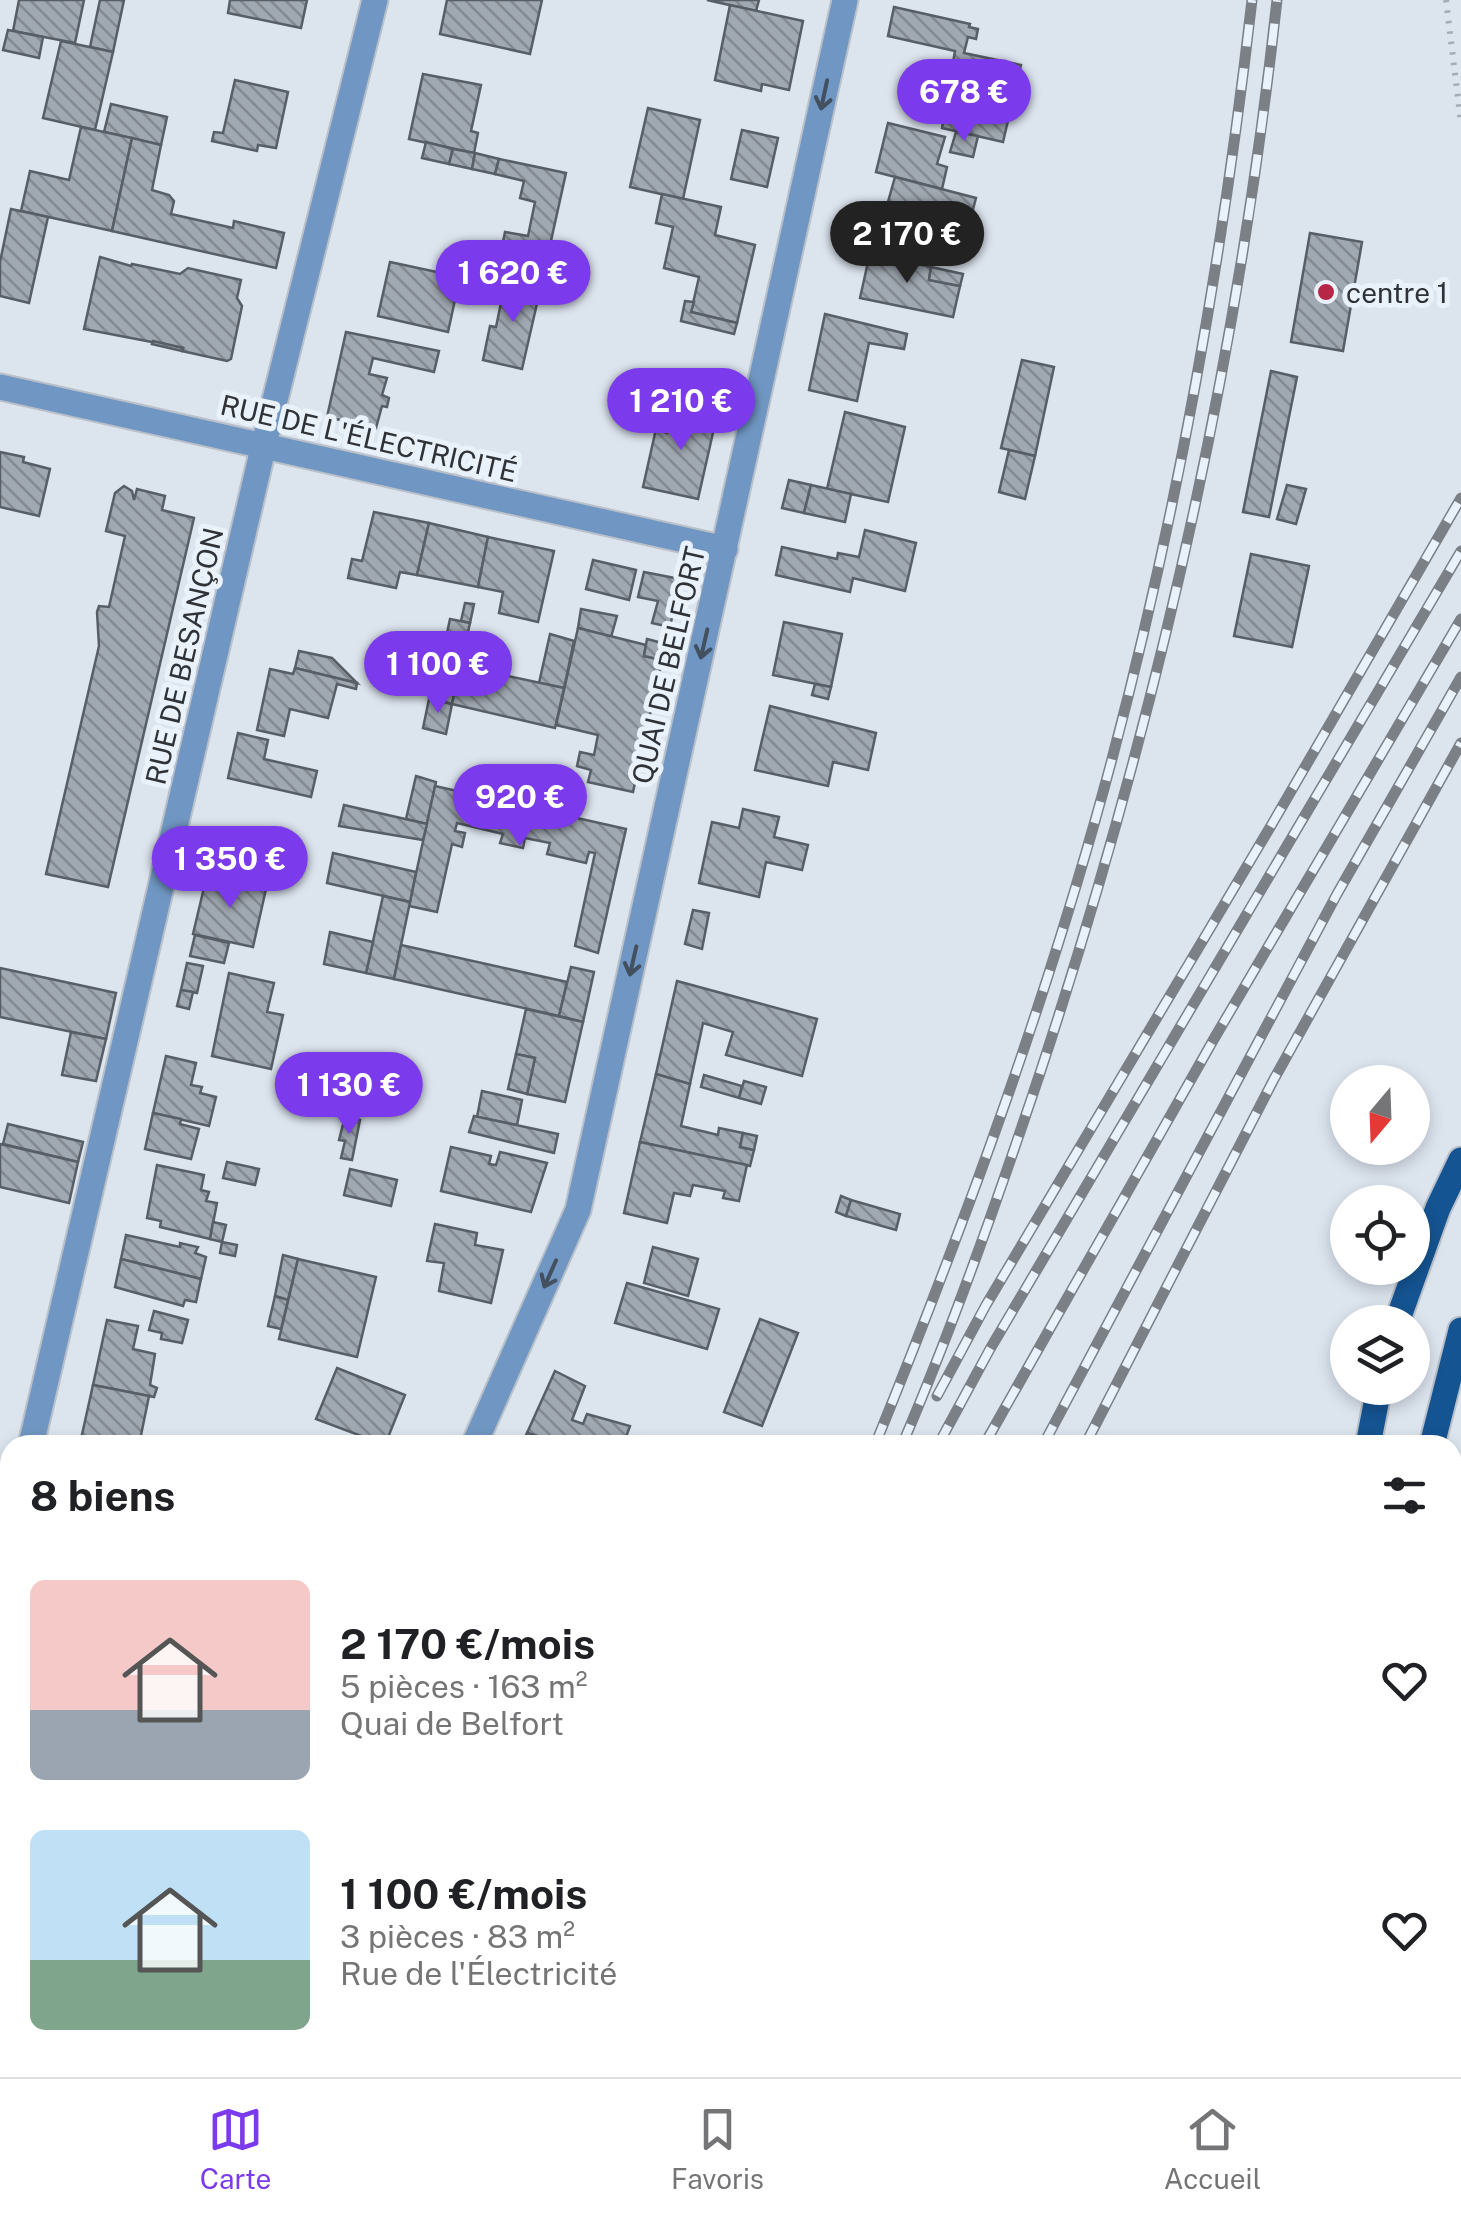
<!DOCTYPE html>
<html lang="fr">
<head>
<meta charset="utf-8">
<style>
	:root { --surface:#fff; --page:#f2f2f2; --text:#202124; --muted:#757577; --line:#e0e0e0; --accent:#7c3aed }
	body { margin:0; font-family:"Public Sans",sans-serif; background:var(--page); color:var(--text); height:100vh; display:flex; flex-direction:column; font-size:38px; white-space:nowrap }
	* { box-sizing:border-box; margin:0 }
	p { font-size:32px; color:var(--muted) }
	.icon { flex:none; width:55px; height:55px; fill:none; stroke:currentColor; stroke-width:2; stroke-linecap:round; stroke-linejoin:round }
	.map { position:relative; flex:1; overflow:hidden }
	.drawer { position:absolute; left:0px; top:1435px; width:1462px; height:642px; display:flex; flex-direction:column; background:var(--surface); border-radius:30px 30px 0 0; box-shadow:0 5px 15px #0003 }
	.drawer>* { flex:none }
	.needle { width:65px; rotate:199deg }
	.tools { position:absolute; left:1330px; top:1065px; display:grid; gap:20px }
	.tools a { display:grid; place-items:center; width:100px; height:100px; border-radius:50%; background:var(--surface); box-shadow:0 5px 15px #0003; font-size:50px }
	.price { position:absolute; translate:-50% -85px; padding:0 22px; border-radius:35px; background:var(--accent); color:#fff; font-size:32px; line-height:65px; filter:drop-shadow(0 2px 5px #0008) }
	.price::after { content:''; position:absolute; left:50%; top:60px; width:30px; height:22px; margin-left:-15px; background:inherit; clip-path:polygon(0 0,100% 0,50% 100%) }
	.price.current { background:#222; color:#fff }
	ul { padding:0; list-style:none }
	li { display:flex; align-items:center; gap:30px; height:250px; padding:0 30px }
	li span { display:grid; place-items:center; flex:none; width:280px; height:200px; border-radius:15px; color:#555 }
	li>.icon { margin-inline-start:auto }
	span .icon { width:120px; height:120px; fill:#fffc; stroke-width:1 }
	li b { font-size:42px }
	h2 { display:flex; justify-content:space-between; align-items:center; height:120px; padding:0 30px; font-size:42px }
	.menu { display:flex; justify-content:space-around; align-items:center; height:140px; border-top:2px solid var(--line); background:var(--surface); font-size:28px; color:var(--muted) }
	.menu a { display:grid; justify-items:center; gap:5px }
	.menu .current { color:var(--accent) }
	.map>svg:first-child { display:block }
	.green { fill:#eda0a5 }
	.building { fill:url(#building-back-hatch); stroke:#575e66; stroke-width:2.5 }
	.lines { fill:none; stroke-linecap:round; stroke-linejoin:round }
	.minor-casing { stroke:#b9c0c9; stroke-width:29 }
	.major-casing { stroke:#b9c0c9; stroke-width:29 }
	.path { stroke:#a6acb4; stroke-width:6; stroke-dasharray:2.5 8; stroke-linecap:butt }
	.minor { stroke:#7097c3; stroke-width:25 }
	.major { stroke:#155492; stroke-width:25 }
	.rail-casing { stroke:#7b8087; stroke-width:11 }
	.rail { stroke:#e9f1fb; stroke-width:8; stroke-dasharray:22; stroke-linecap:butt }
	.oneway { stroke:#425060 }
	.poi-dot { fill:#b72644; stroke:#e9f1fb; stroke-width:4 }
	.labels { text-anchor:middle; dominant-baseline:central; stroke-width:10; stroke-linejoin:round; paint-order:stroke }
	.poi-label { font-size:28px; fill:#2f3236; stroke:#e9f1fb; text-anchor:start }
	.street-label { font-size:28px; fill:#2f3236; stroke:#e9f1fb }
</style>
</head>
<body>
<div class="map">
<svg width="1461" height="2077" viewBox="0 0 1461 2077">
	<defs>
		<pattern id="building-back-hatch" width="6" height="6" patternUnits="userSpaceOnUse" patternTransform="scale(2.5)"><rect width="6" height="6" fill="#a0a8b1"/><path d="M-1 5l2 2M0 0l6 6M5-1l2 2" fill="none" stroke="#838991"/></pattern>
	</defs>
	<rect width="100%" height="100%" fill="#dce4ee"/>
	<g class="green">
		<path d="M 0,1877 L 10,1879 L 10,2068 L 495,2068 L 489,2077 L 0,2077 Z"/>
		<path d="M 1331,2068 L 1430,2068 L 1432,2077 L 1323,2077 Z"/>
	</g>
	<g class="building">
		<path d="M 19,0 L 84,0 L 75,43 L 13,31 Z"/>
		<path d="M 100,0 L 124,0 L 113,52 L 90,47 Z"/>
		<path d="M 230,0 L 307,0 L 301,28 L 228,13 Z"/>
		<path d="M 447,0 L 542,0 L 530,54 L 440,34 Z"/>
		<path d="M 707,0 L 759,0 L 756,11 Z"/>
		<path d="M 730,5 L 803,21 L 789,90 L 762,84 L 761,91 L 715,80 Z"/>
		<path d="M 894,7 L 970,24 L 969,27 L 978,29 L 976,39 L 968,37 L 964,53 L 1021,65 L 1003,142 L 942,128 L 955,51 L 888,36 Z"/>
		<path d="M 8,30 L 43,37 L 39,58 L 3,50 Z"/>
		<path d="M 61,41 L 113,52 L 95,130 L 43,118 Z"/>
		<path d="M 423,74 L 481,85 L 471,131 L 478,133 L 474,153 L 409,139 Z"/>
		<path d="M 235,80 L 288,92 L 276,148 L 258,145 L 257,151 L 212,141 L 214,132 L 223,133 Z"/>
		<path d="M 111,104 L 167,117 L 161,145 L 104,132 Z"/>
		<path d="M 648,108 L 700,120 L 683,199 L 630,187 Z"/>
		<path d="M 888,123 L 945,137 L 937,164 L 947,167 L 942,189 L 876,172 Z"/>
		<path d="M 81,127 L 132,138 L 112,231 L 21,211 L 30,171 L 69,180 Z"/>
		<path d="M 742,130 L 778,138 L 767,187 L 731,179 Z"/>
		<path d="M 956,132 L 978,136 L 973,157 L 950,152 Z"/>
		<path d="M 132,138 L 161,145 L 152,190 L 169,195 L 174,201 L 171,214 L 233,228 L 234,221 L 284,233 L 276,268 L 112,231 Z"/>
		<path d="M 426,142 L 453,149 L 449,164 L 422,158 Z"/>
		<path d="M 453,149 L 475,153 L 472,169 L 449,164 Z"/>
		<path d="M 475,153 L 499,159 L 495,174 L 472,169 Z"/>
		<path d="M 499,159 L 566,173 L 541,286 L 496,277 L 505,232 L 528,236 L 535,202 L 520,198 L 524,181 L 495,174 Z"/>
		<path d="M 895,177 L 976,198 L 967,232 L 905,216 L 908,208 L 888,202 Z"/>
		<path d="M 662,194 L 721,207 L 715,235 L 755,245 L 737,323 L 691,312 L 699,277 L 664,268 L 673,227 L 656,223 Z"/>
		<path d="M 11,209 L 48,217 L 29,303 L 0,296 L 0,262 Z"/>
		<path d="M 1310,233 L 1362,242 L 1343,351 L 1291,342 Z"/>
		<path d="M 870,253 L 931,267 L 929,280 L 960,286 L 953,317 L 860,298 Z"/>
		<path d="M 100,257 L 131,266 L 132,264 L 180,274 L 188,268 L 241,280 L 237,298 L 242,306 L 231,359 L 227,361 L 182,351 L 183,348 L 84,329 Z"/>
		<path d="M 390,262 L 460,277 L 448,332 L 378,316 Z"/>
		<path d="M 931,267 L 963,274 L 960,286 L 929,280 Z"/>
		<path d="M 506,279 L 541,286 L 522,369 L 483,360 L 490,326 L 496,327 Z"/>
		<path d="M 685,301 L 694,302 L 691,312 L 737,323 L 734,334 L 681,321 Z"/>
		<path d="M 825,314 L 907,334 L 904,349 L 869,343 L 857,401 L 809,390 Z"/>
		<path d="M 346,332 L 439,351 L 434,372 L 373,358 L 369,374 L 387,378 L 382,395 L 389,398 L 387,407 L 382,406 L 376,428 L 327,417 Z"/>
		<path d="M 153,341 L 183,348 L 182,351 L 152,344 Z"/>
		<path d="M 1022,360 L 1054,367 L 1035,456 L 1001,448 Z"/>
		<path d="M 1271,371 L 1297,377 L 1269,517 L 1243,512 Z"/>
		<path d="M 672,404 L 717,415 L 698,499 L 643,487 L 656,429 L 667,433 Z"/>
		<path d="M 845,412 L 905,427 L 888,502 L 827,489 Z"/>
		<path d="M 1009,450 L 1035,456 L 1025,499 L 999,492 Z"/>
		<path d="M 0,452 L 24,457 L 23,462 L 50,469 L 39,516 L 0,507 Z"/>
		<path d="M 789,480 L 811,485 L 804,513 L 782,508 Z"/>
		<path d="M 811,485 L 851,494 L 845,522 L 804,513 Z"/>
		<path d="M 1287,485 L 1306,489 L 1296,524 L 1277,519 Z"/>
		<path d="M 124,486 L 132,491 L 134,500 L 137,489 L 165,496 L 162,510 L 194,518 L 108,887 L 46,874 L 99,646 L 97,612 L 99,606 L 109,607 L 125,536 L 106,531 L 115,493 Z"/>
		<path d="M 374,512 L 429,523 L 417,575 L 400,572 L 396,588 L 348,578 L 352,559 L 362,561 Z"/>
		<path d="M 429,523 L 488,537 L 478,587 L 417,575 Z"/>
		<path d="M 865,530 L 916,543 L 905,591 L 853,578 L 850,592 L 776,575 L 782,547 L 837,559 L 838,553 L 859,557 Z"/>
		<path d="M 488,537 L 554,551 L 538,622 L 499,613 L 503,592 L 478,587 Z"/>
		<path d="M 1251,554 L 1309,566 L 1292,647 L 1234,636 Z"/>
		<path d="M 593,560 L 636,570 L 629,600 L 586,589 Z"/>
		<path d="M 644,572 L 680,579 L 670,627 L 652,623 L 658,601 L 638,597 Z"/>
		<path d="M 465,603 L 474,604 L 470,623 L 461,621 Z"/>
		<path d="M 581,609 L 617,616 L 611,637 L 578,628 Z"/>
		<path d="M 450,619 L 470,623 L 452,704 L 433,699 Z"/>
		<path d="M 784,622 L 842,634 L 831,687 L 773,675 Z"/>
		<path d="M 578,628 L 646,645 L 644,656 L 662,660 L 633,792 L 588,782 L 591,770 L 577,766 L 580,752 L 594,755 L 598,735 L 556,725 Z"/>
		<path d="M 550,634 L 574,641 L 564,688 L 539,683 Z"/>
		<path d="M 467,638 L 486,642 L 481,664 L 462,659 Z"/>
		<path d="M 647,639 L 666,644 L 662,660 L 644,656 Z"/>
		<path d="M 299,651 L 332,658 L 357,683 L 295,668 Z"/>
		<path d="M 461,666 L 564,688 L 555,728 L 452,704 Z"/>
		<path d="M 295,668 L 357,683 L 356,689 L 337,684 L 328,718 L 290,709 L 284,736 L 257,730 L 270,669 L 293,674 Z"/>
		<path d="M 815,684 L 831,687 L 828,699 L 812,695 Z"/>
		<path d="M 429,699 L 452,704 L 446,734 L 423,728 Z"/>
		<path d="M 770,706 L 876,733 L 868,770 L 833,762 L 828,786 L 755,770 Z"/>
		<path d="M 238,733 L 268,740 L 264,759 L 317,771 L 311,797 L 228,778 Z"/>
		<path d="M 416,776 L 436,782 L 427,824 L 406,819 Z"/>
		<path d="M 435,786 L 626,829 L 598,953 L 575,946 L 595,853 L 589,852 L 586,863 L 547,854 L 550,843 L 525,838 L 523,848 L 500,843 L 503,834 L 457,823 L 455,831 L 465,833 L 462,847 L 452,844 L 437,912 L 409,906 Z"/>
		<path d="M 344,805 L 427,824 L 423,840 L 339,826 Z"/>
		<path d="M 743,809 L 779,817 L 774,837 L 808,845 L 802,870 L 766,862 L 759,897 L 699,883 L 712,822 L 739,828 Z"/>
		<path d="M 333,853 L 416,872 L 410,902 L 327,883 Z"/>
		<path d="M 207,875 L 266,889 L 253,947 L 193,934 Z"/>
		<path d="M 383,896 L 410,902 L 394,979 L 366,973 Z"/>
		<path d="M 693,910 L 709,913 L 702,949 L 685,944 Z"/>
		<path d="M 330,932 L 373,942 L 366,973 L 324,964 Z"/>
		<path d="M 195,935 L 229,943 L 224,963 L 190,956 Z"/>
		<path d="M 401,945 L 567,982 L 559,1016 L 394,979 Z"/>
		<path d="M 187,963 L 203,966 L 197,993 L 181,990 Z"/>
		<path d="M 571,967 L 594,972 L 583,1022 L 559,1016 Z"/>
		<path d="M 0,968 L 116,993 L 106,1039 L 0,1017 Z"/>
		<path d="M 229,973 L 274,983 L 267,1012 L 283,1015 L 271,1069 L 212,1056 Z"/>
		<path d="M 677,981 L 817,1019 L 802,1076 L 726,1055 L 733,1032 L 703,1023 L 690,1084 L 656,1074 Z"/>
		<path d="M 181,990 L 193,992 L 189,1009 L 177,1006 Z"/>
		<path d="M 526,1009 L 583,1022 L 565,1102 L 527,1094 L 535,1058 L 516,1054 Z"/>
		<path d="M 71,1032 L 106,1039 L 96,1081 L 62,1075 Z"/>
		<path d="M 516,1054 L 535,1058 L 527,1094 L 508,1089 Z"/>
		<path d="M 166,1056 L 196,1063 L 191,1085 L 202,1087 L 200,1093 L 216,1097 L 209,1126 L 153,1113 Z"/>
		<path d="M 656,1074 L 690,1084 L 681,1126 L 718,1135 L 719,1128 L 743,1133 L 740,1147 L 754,1150 L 750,1166 L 640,1142 Z"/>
		<path d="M 704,1075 L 742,1086 L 739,1098 L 701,1087 Z"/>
		<path d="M 744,1081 L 766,1087 L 761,1104 L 739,1098 Z"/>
		<path d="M 482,1091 L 522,1100 L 517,1125 L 477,1117 Z"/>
		<path d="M 153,1113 L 181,1119 L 180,1124 L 199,1129 L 191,1159 L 145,1149 Z"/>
		<path d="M 474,1116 L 558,1134 L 554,1153 L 469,1132 Z"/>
		<path d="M 345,1117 L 360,1120 L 352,1160 L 341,1158 L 345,1141 L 339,1140 Z"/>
		<path d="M 8,1124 L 83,1142 L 78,1162 L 3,1144 Z"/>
		<path d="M 743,1133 L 757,1136 L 754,1150 L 740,1147 Z"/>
		<path d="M 640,1142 L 747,1165 L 739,1201 L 723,1198 L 725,1191 L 693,1185 L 690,1196 L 674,1193 L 667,1223 L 624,1213 Z"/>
		<path d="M 0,1144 L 78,1162 L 69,1203 L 0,1187 Z"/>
		<path d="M 451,1147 L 491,1156 L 489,1164 L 496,1165 L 500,1152 L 547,1163 L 531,1212 L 441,1191 Z"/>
		<path d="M 227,1162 L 259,1169 L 255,1185 L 223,1178 Z"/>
		<path d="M 157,1165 L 204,1175 L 201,1190 L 209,1192 L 206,1201 L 217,1203 L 210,1239 L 160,1227 L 161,1221 L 147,1218 Z"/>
		<path d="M 350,1169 L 397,1180 L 391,1206 L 344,1195 Z"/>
		<path d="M 841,1196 L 851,1200 L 846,1216 L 836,1212 Z"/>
		<path d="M 851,1200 L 900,1214 L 896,1230 L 846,1216 Z"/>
		<path d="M 213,1222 L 226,1225 L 222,1242 L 210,1239 Z"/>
		<path d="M 435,1224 L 477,1233 L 475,1245 L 503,1250 L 491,1303 L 439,1291 L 444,1263 L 427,1261 Z"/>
		<path d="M 126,1235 L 180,1247 L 180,1243 L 198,1247 L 195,1253 L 206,1257 L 201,1279 L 121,1259 Z"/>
		<path d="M 222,1242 L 237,1245 L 235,1256 L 220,1253 Z"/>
		<path d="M 653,1247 L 698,1259 L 688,1296 L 644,1283 Z"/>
		<path d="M 283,1255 L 298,1259 L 288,1300 L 275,1296 Z"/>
		<path d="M 121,1259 L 201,1279 L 196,1302 L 185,1300 L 183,1306 L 115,1287 Z"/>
		<path d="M 298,1259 L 376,1277 L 357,1357 L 279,1339 Z"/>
		<path d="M 627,1283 L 719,1309 L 707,1349 L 615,1323 Z"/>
		<path d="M 275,1296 L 288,1300 L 281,1329 L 268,1326 Z"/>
		<path d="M 154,1311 L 188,1320 L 182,1343 L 161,1339 L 162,1333 L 149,1330 Z"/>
		<path d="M 760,1319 L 798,1333 L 762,1426 L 724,1412 Z"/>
		<path d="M 107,1320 L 138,1326 L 133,1349 L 155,1354 L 150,1385 L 157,1388 L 154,1397 L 93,1385 Z"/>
		<path d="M 337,1368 L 405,1395 L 385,1445 L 316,1419 Z"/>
		<path d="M 555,1371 L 585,1386 L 572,1420 L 583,1424 L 587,1414 L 630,1426 L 623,1445 L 567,1445 L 527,1433 Z"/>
		<path d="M 93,1385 L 149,1396 L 139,1445 L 109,1445 L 81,1439 Z"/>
		<path d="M 527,1433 L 567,1445 L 522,1445 Z"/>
		<path d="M 7,2027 L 12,2068 L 0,2070 L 0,2028 Z"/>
	</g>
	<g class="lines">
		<defs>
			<g id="minor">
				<path d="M 0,387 L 725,549"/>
				<path d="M 31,1445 L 264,444 L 375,0"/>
				<path d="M 474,1445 L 578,1210 L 845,0"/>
				<path d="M 0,1579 L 10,1536"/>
				<path d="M 1452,2022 L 1461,2057"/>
				<path d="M 1079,2068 L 1108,2077"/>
			</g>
			<g id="major">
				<path d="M 1397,1322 L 1438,1208 L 1461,1160"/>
				<path d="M 1368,1445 L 1379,1388"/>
				<path d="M 1432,1445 L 1461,1330"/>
				<path d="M 0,1756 L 10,1759"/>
				<path d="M 0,1847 L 10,1849"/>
				<path d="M 849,2068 L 876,2077"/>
				<path d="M 1261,2077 L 1273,2068"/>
			</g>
		</defs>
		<use href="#minor" class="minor-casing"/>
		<use href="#major" class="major-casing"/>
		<g class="path">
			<path d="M 1446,0 L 1461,123"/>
			<path d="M 0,1943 L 10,1923"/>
			<path d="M 129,2077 L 134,2068"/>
		</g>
		<use href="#minor" class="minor"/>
		<use href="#major" class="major"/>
		<defs>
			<g id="rail">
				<path d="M 937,1396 L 986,1305 L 1272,824 L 1461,498"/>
				<path d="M 875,1445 C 966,1221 1050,992 1112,759 C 1178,510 1223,255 1252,0"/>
				<path d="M 902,1445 C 954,1324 997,1201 1039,1076 C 1155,726 1237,367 1277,0"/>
				<path d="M 938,1445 L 990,1349 L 1461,551"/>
				<path d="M 984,1445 L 1215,1037 L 1461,619"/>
				<path d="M 1043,1445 L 1337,894 L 1461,677"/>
				<path d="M 1085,1445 L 1274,1079 L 1461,743"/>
				<path d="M 589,2077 L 594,2068"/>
				<path d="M 618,2077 L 623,2068"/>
				<path d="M 656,2077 L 661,2068"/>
				<path d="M 730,2077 L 735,2068"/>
				<path d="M 772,2077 L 776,2068"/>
			</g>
		</defs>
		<use href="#rail" class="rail-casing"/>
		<use href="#rail" class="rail"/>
	</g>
	<defs><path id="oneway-shaft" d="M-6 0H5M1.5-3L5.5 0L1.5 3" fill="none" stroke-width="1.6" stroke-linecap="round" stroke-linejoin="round" transform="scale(2.5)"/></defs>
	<g class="oneway">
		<use href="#oneway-shaft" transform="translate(824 95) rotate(102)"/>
		<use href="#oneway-shaft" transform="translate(704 644) rotate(103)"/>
		<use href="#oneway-shaft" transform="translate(633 961) rotate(103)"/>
		<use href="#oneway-shaft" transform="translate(550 1274) rotate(114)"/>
	</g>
	<circle class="poi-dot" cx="1326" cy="292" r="10"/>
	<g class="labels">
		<g class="poi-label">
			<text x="1346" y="292">centre 1</text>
		</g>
		<g class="street-label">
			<text transform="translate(369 438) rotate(13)">RUE DE L'ÉLECTRICITÉ</text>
			<text transform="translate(184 656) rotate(-77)">RUE DE BESANÇON</text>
			<text transform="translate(668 665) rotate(-77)">QUAI DE BELFORT</text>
		</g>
	</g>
</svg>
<div class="tools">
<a><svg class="needle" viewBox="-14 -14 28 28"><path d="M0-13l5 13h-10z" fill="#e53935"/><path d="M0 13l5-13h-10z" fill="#757577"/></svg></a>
<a><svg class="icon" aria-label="locate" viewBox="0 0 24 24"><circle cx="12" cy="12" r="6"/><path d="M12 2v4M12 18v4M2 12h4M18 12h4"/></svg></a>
<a><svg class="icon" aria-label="layers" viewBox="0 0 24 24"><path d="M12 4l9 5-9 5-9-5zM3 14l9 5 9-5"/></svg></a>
</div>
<b class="price" style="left:964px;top:144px">678 €</b>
<b class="price current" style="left:907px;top:286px">2 170 €</b>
<b class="price" style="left:513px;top:325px">1 620 €</b>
<b class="price" style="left:681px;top:453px">1 210 €</b>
<b class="price" style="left:438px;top:716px">1 100 €</b>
<b class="price" style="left:520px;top:849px">920 €</b>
<b class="price" style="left:230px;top:911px">1 350 €</b>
<b class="price" style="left:349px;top:1137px">1 130 €</b>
<section class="drawer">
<h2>8 biens<svg class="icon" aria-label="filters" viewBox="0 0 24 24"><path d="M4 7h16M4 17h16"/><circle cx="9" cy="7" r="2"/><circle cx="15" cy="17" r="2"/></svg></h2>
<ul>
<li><span style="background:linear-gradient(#f6c9c9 65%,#9aa5b1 0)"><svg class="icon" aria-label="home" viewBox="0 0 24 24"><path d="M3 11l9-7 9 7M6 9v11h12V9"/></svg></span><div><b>2 170 €/mois</b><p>5 pièces · 163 m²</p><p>Quai de Belfort</p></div><svg class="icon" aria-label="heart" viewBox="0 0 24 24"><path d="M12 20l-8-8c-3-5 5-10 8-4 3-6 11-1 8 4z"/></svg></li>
<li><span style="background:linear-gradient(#bfe0f5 65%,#7fa58c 0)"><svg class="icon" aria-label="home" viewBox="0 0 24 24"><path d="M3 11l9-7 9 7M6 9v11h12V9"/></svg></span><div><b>1 100 €/mois</b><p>3 pièces · 83 m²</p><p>Rue de l'Électricité</p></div><svg class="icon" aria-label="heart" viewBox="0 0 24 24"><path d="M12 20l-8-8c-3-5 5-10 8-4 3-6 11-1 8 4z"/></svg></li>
</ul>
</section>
</div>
<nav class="menu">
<a class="current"><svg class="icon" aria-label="map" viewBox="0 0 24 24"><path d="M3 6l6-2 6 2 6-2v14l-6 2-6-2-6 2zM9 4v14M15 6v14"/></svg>Carte</a>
<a><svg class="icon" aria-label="saved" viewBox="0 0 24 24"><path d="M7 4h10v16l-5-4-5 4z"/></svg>Favoris</a>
<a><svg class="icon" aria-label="home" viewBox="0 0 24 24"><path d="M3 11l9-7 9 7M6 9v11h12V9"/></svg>Accueil</a>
</nav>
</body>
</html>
